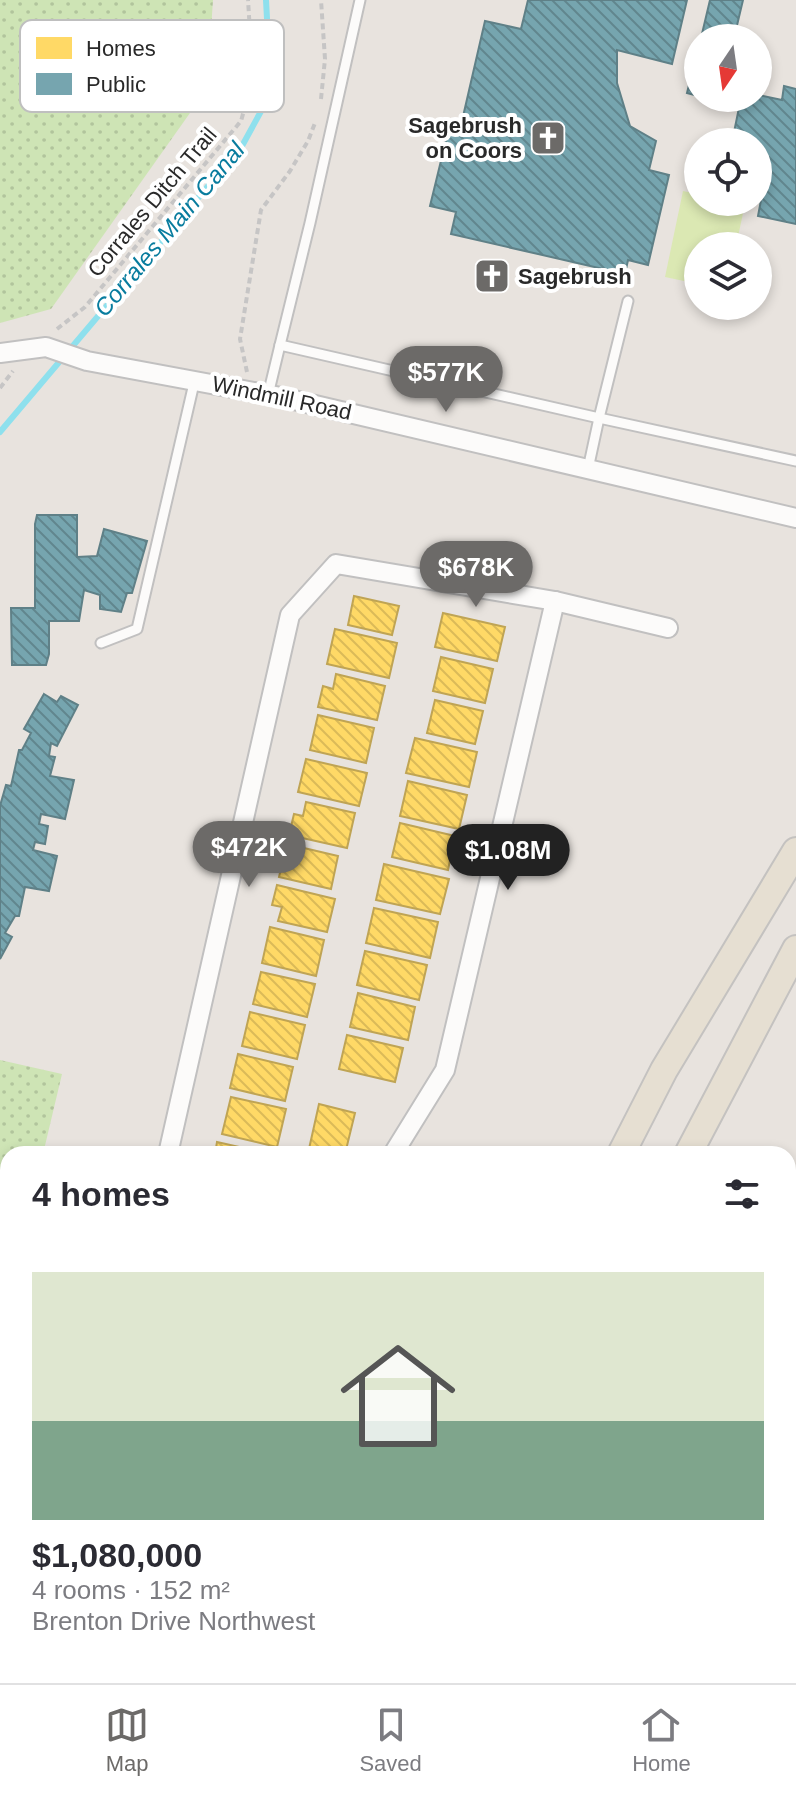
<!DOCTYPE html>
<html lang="en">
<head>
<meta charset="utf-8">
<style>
	:root { --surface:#fff; --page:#f2f2f3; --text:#2b2b33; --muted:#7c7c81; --line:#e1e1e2; --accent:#6c6a68 }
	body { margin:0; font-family:Arial,sans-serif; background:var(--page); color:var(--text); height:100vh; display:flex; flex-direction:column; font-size:30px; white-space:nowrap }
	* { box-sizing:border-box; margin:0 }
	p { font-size:26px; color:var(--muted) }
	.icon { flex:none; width:44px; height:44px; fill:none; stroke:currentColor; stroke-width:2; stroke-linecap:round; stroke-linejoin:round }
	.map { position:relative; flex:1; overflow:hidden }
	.panel { position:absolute; left:0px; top:1146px; width:796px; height:538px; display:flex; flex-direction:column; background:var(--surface); border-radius:24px 24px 0 0; box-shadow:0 4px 12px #0003 }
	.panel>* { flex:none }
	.needle { width:52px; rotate:193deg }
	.buttons { position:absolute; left:684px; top:24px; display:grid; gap:16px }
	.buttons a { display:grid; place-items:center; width:88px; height:88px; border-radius:50%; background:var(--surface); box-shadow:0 4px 12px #0003; font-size:40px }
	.price { position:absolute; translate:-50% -68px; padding:0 18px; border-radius:28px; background:var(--accent); color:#fff; font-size:26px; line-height:52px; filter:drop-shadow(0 2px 4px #0008) }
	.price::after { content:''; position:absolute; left:50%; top:48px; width:24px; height:18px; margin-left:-12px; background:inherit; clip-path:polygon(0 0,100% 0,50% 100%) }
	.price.selected { background:#222; color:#fff }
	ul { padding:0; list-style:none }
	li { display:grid; align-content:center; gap:16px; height:424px; padding:0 32px }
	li+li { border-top:2px solid var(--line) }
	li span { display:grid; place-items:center; height:248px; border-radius:0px; color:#555 }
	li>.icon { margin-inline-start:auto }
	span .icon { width:144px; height:144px; fill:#fffc; stroke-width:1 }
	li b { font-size:34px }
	h2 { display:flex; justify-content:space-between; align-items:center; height:96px; padding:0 32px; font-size:34px }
	.tabs { display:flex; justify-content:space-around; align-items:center; height:112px; border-top:2px solid var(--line); background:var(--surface); font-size:22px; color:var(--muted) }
	.tabs a { display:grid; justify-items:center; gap:4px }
	.tabs .selected { color:var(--accent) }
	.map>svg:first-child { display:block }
	.grass { fill:url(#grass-dots) }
	.pitch { fill:#dbe8b3 }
	.homes { fill:url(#homes-back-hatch); stroke:#bfa454; stroke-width:2 }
	.public { fill:url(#public-back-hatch); stroke:#5f8087; stroke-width:2 }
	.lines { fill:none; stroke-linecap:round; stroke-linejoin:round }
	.stream { stroke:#8ee0ed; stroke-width:6 }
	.lane-casing { stroke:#c1c0c0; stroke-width:13 }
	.street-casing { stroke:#c1c0c0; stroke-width:22 }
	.primary-casing { stroke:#c4c2c0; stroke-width:30 }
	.path { stroke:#c6c5c5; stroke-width:4; stroke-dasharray:6 4; stroke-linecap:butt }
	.lane { stroke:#fcfbfa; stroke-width:9 }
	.street { stroke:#fcfbfa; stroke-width:18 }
	.primary { stroke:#e6dfd2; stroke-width:26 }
	.labels { text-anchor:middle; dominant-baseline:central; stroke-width:8; stroke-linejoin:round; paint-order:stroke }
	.poi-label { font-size:22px; font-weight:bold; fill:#292929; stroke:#fff; text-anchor:end }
	.street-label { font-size:22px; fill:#292929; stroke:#fff }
	.water-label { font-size:24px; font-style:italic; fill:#087c9e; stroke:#fff }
	.key { fill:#fff; stroke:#bfbfbf; stroke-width:2 }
	.key-label { font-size:22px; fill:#292929 }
</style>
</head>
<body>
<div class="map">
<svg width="796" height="1683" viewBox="0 0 796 1683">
	<defs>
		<pattern id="grass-dots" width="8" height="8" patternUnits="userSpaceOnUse" patternTransform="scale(2)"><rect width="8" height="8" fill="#cee4b5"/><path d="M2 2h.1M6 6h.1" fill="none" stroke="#b1c49c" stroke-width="1.8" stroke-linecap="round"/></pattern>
		<pattern id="homes-back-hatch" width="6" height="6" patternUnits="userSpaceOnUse" patternTransform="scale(2)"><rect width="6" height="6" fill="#ffd966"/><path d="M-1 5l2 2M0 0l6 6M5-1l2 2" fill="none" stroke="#dbba58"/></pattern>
		<pattern id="public-back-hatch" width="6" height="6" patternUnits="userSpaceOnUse" patternTransform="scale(2)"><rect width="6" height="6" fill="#76a5af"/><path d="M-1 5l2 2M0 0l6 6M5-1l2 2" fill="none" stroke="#61868e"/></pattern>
	</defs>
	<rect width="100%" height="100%" fill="#e8e3de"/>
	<g class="grass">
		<path d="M 0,0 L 213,0 L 207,89 L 51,309 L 0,323 Z"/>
		<path d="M 0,1060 L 62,1074 L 43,1154 L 8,1154 L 8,1302 L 0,1337 Z"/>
	</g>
	<path class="pitch" d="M 683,191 L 698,194 L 698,202 L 745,204 L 736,246 L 698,246 L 698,284 L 665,277 Z"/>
	<g class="homes">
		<path d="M 354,596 L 399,606 L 392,635 L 348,625 Z"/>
		<path d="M 443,613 L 505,627 L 497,661 L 435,647 Z"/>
		<path d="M 335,629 L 397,643 L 389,678 L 327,664 Z"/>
		<path d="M 441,657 L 493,669 L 485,703 L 433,691 Z"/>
		<path d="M 336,674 L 385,686 L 377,720 L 318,707 L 323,686 L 333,689 Z"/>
		<path d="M 435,700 L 483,711 L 475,744 L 427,733 Z"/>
		<path d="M 318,715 L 374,728 L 366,763 L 310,750 Z"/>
		<path d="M 415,738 L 477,752 L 469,787 L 406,773 Z"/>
		<path d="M 306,759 L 367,773 L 359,806 L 298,792 Z"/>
		<path d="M 408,781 L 467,795 L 459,829 L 400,816 Z"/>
		<path d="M 306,802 L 355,813 L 347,848 L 289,835 L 294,814 L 303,816 Z"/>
		<path d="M 400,823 L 455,836 L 448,870 L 392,857 Z"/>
		<path d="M 287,844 L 338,856 L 331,889 L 279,877 Z"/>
		<path d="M 384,864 L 449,879 L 440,914 L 376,900 Z"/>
		<path d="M 277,885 L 335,899 L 327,932 L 278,921 L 282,907 L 272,905 Z"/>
		<path d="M 374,908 L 438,922 L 430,958 L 366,943 Z"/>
		<path d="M 270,927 L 324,940 L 316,976 L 262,963 Z"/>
		<path d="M 365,951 L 427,965 L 419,1000 L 357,985 Z"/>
		<path d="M 261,972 L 315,984 L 307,1017 L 253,1004 Z"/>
		<path d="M 358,993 L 415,1007 L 408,1040 L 350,1027 Z"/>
		<path d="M 250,1012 L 305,1025 L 297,1059 L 242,1046 Z"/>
		<path d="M 347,1035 L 403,1048 L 395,1082 L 339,1069 Z"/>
		<path d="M 238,1054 L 293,1067 L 285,1101 L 230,1088 Z"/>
		<path d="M 231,1097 L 286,1109 L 277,1147 L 222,1134 Z"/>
		<path d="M 319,1104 L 355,1113 L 345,1154 L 309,1149 Z"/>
		<path d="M 217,1142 L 270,1154 L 215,1154 Z"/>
	</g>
	<g class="public">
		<path d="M 528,0 L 687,0 L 672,64 L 617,50 L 617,83 L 630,126 L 656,141 L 649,170 L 669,175 L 648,265 L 628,260 L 625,274 L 451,234 L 456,212 L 430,206 L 448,132 L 459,134 L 485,21 L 521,29 Z"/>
		<path d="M 710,0 L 743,0 L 734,38 L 701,38 Z"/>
		<path d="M 698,49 L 698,96 L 687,93 Z"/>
		<path d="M 784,86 L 796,89 L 796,224 L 758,216 L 762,195 L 758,195 L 758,142 L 732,142 L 741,98 L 758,98 L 758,95 L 782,100 Z"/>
		<path d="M 37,515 L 77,515 L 77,557 L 97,556 L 104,529 L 147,541 L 132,593 L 127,593 L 121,612 L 100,609 L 100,595 L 84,590 L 79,621 L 49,621 L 49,654 L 46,665 L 12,665 L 11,608 L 35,608 L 35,524 Z"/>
		<path d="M 44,694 L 57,702 L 61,696 L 78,705 L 57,746 L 51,743 L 49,756 L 55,757 L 50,776 L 74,780 L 65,819 L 41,814 L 39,824 L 48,826 L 45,844 L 35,842 L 33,850 L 57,856 L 49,891 L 25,887 L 19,916 L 15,916 L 5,933 L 12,937 L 0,959 L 0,806 L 6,785 L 11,786 L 19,750 L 22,750 L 31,733 L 24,729 Z"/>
	</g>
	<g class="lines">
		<path class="stream" d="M 0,432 L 242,146 L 271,93 L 266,0"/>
		<defs>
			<g id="lane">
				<path d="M 628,301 L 599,418 L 796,461"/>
				<path d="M 280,345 L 310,223 L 360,0"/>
				<path d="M 268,395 L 280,345 L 599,418 L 588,469"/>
				<path d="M 101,643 L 137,629 L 195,379"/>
				<path d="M 690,1676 L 692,1683"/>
			</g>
			<g id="street">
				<path d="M 0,353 L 46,347 L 87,361 L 281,397 L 796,518"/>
				<path d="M 168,1154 L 290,615 L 336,564 L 555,601 L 668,628"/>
				<path d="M 393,1154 L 445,1070 L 555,601"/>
				<path d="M 788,1570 L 796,1575"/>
				<path d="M 45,1683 L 46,1676"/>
			</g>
			<g id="primary">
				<path d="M 621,1154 L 664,1070 L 796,851"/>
				<path d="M 688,1154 L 796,949"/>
				<path d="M 347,1683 L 350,1676"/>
				<path d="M 406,1683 L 410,1676"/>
			</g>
		</defs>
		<use href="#lane" class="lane-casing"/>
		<use href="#street" class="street-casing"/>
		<use href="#primary" class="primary-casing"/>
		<g class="path">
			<path d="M 321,99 L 325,59 L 321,0"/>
			<path d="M 57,329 L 85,307 L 241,121 L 253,79 L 248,0"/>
			<path d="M 247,372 L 240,339 L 261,210 L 290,171 L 308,141 L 315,123"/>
			<path d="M 0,388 L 13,371"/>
		</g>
		<use href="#lane" class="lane"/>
		<use href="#street" class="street"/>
		<use href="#primary" class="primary"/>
	</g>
	<defs>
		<symbol id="church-square" viewBox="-11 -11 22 22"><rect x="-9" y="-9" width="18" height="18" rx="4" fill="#6c6a68" stroke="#fff"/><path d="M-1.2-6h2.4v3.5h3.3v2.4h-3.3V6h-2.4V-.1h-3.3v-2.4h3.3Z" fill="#fff"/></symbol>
	</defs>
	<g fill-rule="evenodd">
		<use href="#church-square" x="528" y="118" width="40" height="40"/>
		<use href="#church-square" x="472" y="256" width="40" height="40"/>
	</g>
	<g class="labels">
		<g class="poi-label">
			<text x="522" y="125">Sagebrush<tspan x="522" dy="25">on Coors</tspan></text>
			<text x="518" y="276" text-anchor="start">Sagebrush</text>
		</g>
		<g class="street-label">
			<text transform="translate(152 202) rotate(-50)">Corrales Ditch Trail</text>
			<text transform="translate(282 398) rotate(12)">Windmill Road</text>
		</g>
		<g class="water-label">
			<text transform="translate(169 229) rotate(-50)">Corrales Main Canal</text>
		</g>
	</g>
	<rect x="20" y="20" width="264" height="92" rx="12" class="key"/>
	<rect x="36" y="37" width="36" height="22" fill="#ffd966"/>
	<rect x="36" y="73" width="36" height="22" fill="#76a5af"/>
	<g class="key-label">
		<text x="86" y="56">Homes</text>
		<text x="86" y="92">Public</text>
	</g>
</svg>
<div class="buttons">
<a><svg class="needle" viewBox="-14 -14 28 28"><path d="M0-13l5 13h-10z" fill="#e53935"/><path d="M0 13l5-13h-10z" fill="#7c7c81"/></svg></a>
<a><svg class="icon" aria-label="locate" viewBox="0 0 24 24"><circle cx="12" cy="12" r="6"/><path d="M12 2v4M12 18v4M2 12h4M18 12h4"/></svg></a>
<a><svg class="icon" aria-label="layers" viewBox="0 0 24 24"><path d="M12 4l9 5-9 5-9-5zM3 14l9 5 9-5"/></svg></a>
</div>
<b class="price" style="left:446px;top:414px">$577K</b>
<b class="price" style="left:476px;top:609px">$678K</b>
<b class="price" style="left:249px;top:889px">$472K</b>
<b class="price selected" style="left:508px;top:892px">$1.08M</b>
<section class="panel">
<h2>4 homes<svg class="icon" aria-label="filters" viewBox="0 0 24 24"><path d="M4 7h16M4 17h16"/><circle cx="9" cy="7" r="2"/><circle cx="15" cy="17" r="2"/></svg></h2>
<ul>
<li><span style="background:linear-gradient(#dfe7d0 60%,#7fa58c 0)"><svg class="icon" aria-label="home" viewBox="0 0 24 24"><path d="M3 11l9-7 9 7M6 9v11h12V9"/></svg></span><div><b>$1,080,000</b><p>4 rooms · 152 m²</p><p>Brenton Drive Northwest</p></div></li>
</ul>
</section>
</div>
<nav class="tabs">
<a class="selected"><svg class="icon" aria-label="map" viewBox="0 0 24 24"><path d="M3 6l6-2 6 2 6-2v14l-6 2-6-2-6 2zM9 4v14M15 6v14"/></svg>Map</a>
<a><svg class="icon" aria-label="saved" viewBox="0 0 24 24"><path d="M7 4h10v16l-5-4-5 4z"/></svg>Saved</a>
<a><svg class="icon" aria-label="home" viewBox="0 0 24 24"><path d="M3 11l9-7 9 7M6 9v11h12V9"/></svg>Home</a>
</nav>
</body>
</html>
